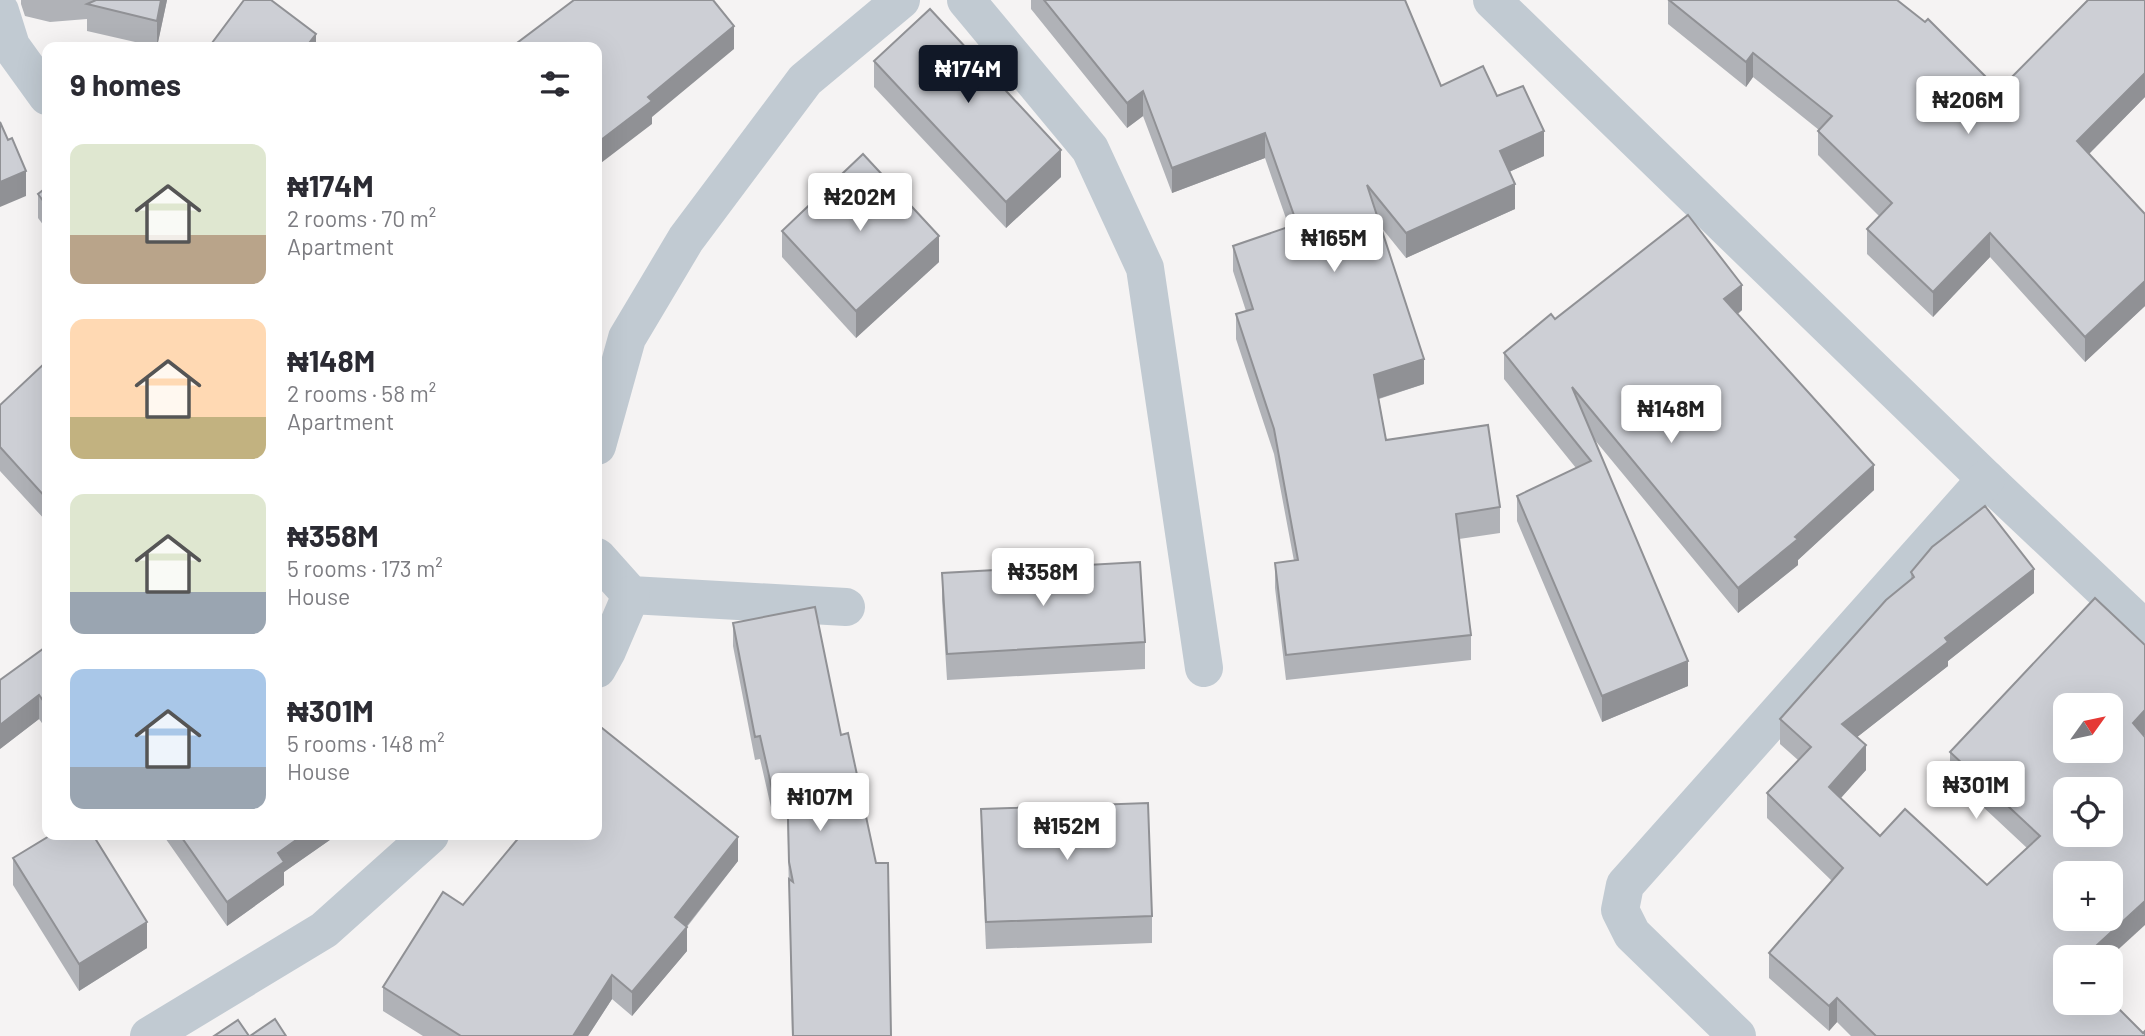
<!DOCTYPE html>
<html lang="en">
<head>
<meta charset="utf-8">
<style>
	:root { --surface:#fff; --page:#f7f7f7; --text:#2b2b33; --muted:#7c7c81; --accent:#111827 }
	body { margin:0; font-family:Barlow,sans-serif; background:var(--page); color:var(--text); height:100vh; display:flex; flex-direction:column; font-size:26px; white-space:nowrap }
	* { box-sizing:border-box; margin:0 }
	p { font-size:23px; color:var(--muted) }
	.icon { flex:none; width:38px; height:38px; fill:none; stroke:currentColor; stroke-width:2; stroke-linecap:round; stroke-linejoin:round }
	.map { position:relative; flex:1; overflow:hidden }
	.side { position:absolute; left:42px; top:42px; width:560px; height:798px; display:flex; flex-direction:column; background:var(--surface); border-radius:14px; box-shadow:0 7px 28px #0002 }
	.side>* { flex:none }
	.needle { width:46px; rotate:57deg }
	.controls { position:absolute; left:2053px; top:693px; display:grid; gap:14px }
	.controls a { display:grid; place-items:center; width:70px; height:70px; border-radius:14px; background:var(--surface); box-shadow:0 7px 28px #0002; font-size:35px }
	.price { position:absolute; translate:-50% -60px; padding:0 16px; border-radius:7px; background:#fff; color:#222; font-size:23px; line-height:46px; filter:drop-shadow(0 2px 4px #0008) }
	.price::after { content:''; position:absolute; left:50%; top:42px; width:21px; height:16px; margin-left:-10px; background:inherit; clip-path:polygon(0 0,100% 0,50% 100%) }
	.price.current { background:var(--accent); color:#fff }
	ul { padding:0; list-style:none }
	li { display:flex; align-items:center; gap:21px; height:175px; padding:0 28px }
	li span { display:grid; place-items:center; flex:none; width:196px; height:140px; border-radius:14px; color:#555 }
	li>.icon { margin-inline-start:auto }
	span .icon { width:84px; height:84px; fill:#fffc; stroke-width:1 }
	li b { font-size:30px }
	h2 { display:flex; justify-content:space-between; align-items:center; height:84px; padding:0 28px; font-size:30px }
	.map>svg:first-child { display:block }
	.lines { fill:none; stroke-linecap:round; stroke-linejoin:round }
	.minor { stroke:#c1cad2; stroke-width:38 }
	.wall { fill:#b0b2b7 }
	.shaded-wall { fill:#909195 }
	.building { fill:#cdcfd5; stroke:#909195; stroke-width:2; fill-rule:evenodd }
</style>
</head>
<body>
<div class="map">
<svg width="2145" height="1036" viewBox="0 0 2145 1036">
	<rect width="100%" height="100%" fill="#f5f3f3"/>
	<g class="lines">
		<g class="minor">
			<path d="M 966,0 L 1090,149 L 1145,268 L 1204,668"/>
			<path d="M 1492,0 L 1986,479 L 2145,629"/>
			<path d="M 0,11 L 11,46 L 47,96"/>
			<path d="M 597,446 L 627,338 L 686,239 L 805,80 L 901,0"/>
			<path d="M 597,557 L 631,595 L 846,607"/>
			<path d="M 597,669 L 607,651 L 631,595"/>
			<path d="M 149,1036 L 324,930 L 430,835"/>
			<path d="M 1737,1036 L 1632,934 L 1620,910 L 1625,885 L 1986,479"/>
		</g>
	</g>
	<g class="wall">
		<path d="M 21,0 L 167,0 L 157,47 L 87,31 L 87,19 L 50,22 L 25,16 L 21,4 Z"/>
		<path d="M 1031,0 L 1405,0 L 1441,86 L 1497,96 L 1544,156 L 1509,172 L 1515,209 L 1406,258 L 1381,227 L 1424,384 L 1379,399 L 1386,440 L 1500,507 L 1500,533 L 1459,539 L 1471,635 L 1471,660 L 1286,680 L 1275,588 L 1275,563 L 1294,561 L 1274,454 L 1236,339 L 1236,314 L 1246,311 L 1233,271 L 1233,246 L 1289,227 L 1265,158 L 1172,193 L 1143,116 L 1127,128 L 1031,9 Z"/>
		<path d="M 1668,0 L 1897,0 L 1999,90 L 2145,97 L 2089,154 L 2145,214 L 2145,306 L 2085,362 L 1990,257 L 1933,317 L 1867,254 L 1867,229 L 1879,216 L 1818,155 L 1818,131 L 1819,130 L 1753,77 L 1746,87 L 1668,24 Z"/>
		<path d="M 874,61 L 1061,177 L 1006,228 L 874,87 Z"/>
		<path d="M 47,187 L 47,230 L 38,218 L 38,194 Z"/>
		<path d="M 782,231 L 939,262 L 856,338 L 782,257 Z"/>
		<path d="M 1742,310 L 1738,314 L 1874,490 L 1798,560 L 1798,565 L 1738,613 L 1594,439 L 1688,686 L 1602,722 L 1517,521 L 1517,496 L 1576,468 L 1504,379 L 1504,353 L 1555,319 Z"/>
		<path d="M 47,361 L 47,534 L 46,533 L 46,521 L 0,471 L 0,405 Z"/>
		<path d="M 1911,572 L 2034,593 L 1948,661 L 1948,666 L 1857,737 L 1866,770 L 1841,798 L 1880,836 L 1987,885 L 2027,848 L 1950,776 L 1950,752 L 2144,736 L 2065,957 L 2145,1036 L 1851,1036 L 1837,1022 L 1829,1031 L 1769,978 L 1769,953 L 1832,881 L 1767,818 L 1767,793 L 1798,760 L 1780,744 L 1780,719 L 1911,580 Z"/>
		<path d="M 942,573 L 1145,642 L 1145,669 L 947,680 L 942,600 Z"/>
		<path d="M 815,607 L 792,1036 L 787,799 L 773,816 L 760,759 L 755,760 L 733,646 L 733,623 Z"/>
		<path d="M 47,646 L 47,730 L 39,719 L 0,749 Z"/>
		<path d="M 981,809 L 1152,916 L 1152,943 L 986,949 L 981,835 Z"/>
		<path d="M 163,835 L 337,835 L 284,872 L 284,885 L 227,926 Z"/>
		<path d="M 13,858 L 147,948 L 79,991 L 13,885 Z"/>
		<path d="M 738,861 L 687,927 L 687,951 L 632,1016 L 612,999 L 588,1036 L 423,1036 L 383,1011 L 383,987 L 463,905 Z"/>
	</g>
	<g class="shaded-wall">
		<path d="M 161,0 L 167,0 L 157,47 L 157,21 Z"/>
		<path d="M 734,26 L 734,49 L 652,117 L 652,124 L 597,166 L 597,143 L 648,97 Z"/>
		<path d="M 316,34 L 316,47 L 306,47 Z"/>
		<path d="M 1753,53 L 1753,77 L 1746,87 L 1746,62 Z"/>
		<path d="M 2145,73 L 2145,97 L 2077,166 L 2077,141 Z"/>
		<path d="M 1143,91 L 1143,116 L 1127,128 L 1127,103 Z"/>
		<path d="M 1544,131 L 1544,156 L 1500,176 L 1500,151 Z"/>
		<path d="M 1265,133 L 1265,158 L 1172,193 L 1172,168 Z"/>
		<path d="M 1061,150 L 1061,177 L 1006,228 L 1006,202 Z"/>
		<path d="M 26,171 L 26,196 L 0,207 L 0,182 Z"/>
		<path d="M 1515,184 L 1515,209 L 1406,258 L 1406,233 Z"/>
		<path d="M 1990,233 L 1990,257 L 1933,317 L 1933,292 Z"/>
		<path d="M 939,236 L 939,262 L 856,338 L 856,311 Z"/>
		<path d="M 2145,281 L 2145,306 L 2085,362 L 2085,337 Z"/>
		<path d="M 1742,285 L 1742,310 L 1724,325 L 1724,299 Z"/>
		<path d="M 1424,359 L 1424,384 L 1374,400 L 1374,375 Z"/>
		<path d="M 1874,465 L 1874,490 L 1798,560 L 1798,565 L 1738,613 L 1738,588 Z"/>
		<path d="M 2034,569 L 2034,593 L 1948,661 L 1948,666 L 1842,749 L 1842,724 L 1945,638 Z"/>
		<path d="M 1688,661 L 1688,686 L 1602,722 L 1602,696 Z"/>
		<path d="M 39,695 L 39,719 L 0,749 L 0,725 Z"/>
		<path d="M 2145,710 L 2145,735 L 2133,748 L 2133,723 Z"/>
		<path d="M 1866,745 L 1866,770 L 1829,811 L 1829,787 Z"/>
		<path d="M 787,776 L 787,799 L 773,816 L 773,793 Z"/>
		<path d="M 303,835 L 337,835 L 284,872 L 284,885 L 227,926 L 227,902 L 278,853 Z"/>
		<path d="M 738,837 L 738,861 L 678,937 L 687,927 L 687,951 L 632,1016 L 632,992 L 675,917 Z"/>
		<path d="M 2145,901 L 2145,925 L 2110,957 L 2084,957 Z"/>
		<path d="M 147,922 L 147,948 L 79,991 L 79,964 Z"/>
		<path d="M 612,975 L 612,999 L 588,1036 L 573,1036 Z"/>
		<path d="M 1837,998 L 1837,1022 L 1829,1031 L 1829,1006 Z"/>
	</g>
	<g class="building">
		<path d="M 96,0 L 161,0 L 157,21 L 87,4 Z"/>
		<path d="M 244,0 L 271,0 L 316,34 L 306,47 L 209,47 Z"/>
		<path d="M 574,0 L 713,0 L 734,26 L 648,97 L 652,101 L 597,143 L 597,47 L 520,47 L 517,43 Z"/>
		<path d="M 1044,0 L 1405,0 L 1441,86 L 1483,66 L 1497,96 L 1523,86 L 1544,131 L 1500,151 L 1515,184 L 1406,233 L 1367,185 L 1424,359 L 1374,375 L 1386,440 L 1488,425 L 1500,507 L 1456,514 L 1471,635 L 1286,655 L 1275,563 L 1298,560 L 1274,429 L 1236,314 L 1253,309 L 1233,246 L 1297,224 L 1265,133 L 1172,168 L 1143,91 L 1127,103 Z"/>
		<path d="M 1669,0 L 1897,0 L 1925,22 L 1928,19 L 1999,90 L 2088,0 L 2145,0 L 2145,73 L 2077,141 L 2145,214 L 2145,281 L 2085,337 L 1990,233 L 1933,292 L 1867,229 L 1892,203 L 1818,131 L 1832,116 L 1753,53 L 1746,62 Z"/>
		<path d="M 930,9 L 1061,150 L 1006,202 L 874,61 Z"/>
		<path d="M 0,122 L 8,140 L 12,138 L 26,171 L 0,182 Z"/>
		<path d="M 863,154 L 939,236 L 856,311 L 782,231 Z"/>
		<path d="M 47,187 L 47,206 L 38,194 Z"/>
		<path d="M 1688,215 L 1742,285 L 1724,299 L 1874,465 L 1795,537 L 1798,539 L 1738,588 L 1572,387 L 1688,661 L 1602,696 L 1517,496 L 1591,461 L 1504,353 L 1551,314 L 1555,319 Z"/>
		<path d="M 47,361 L 47,499 L 0,447 L 0,405 Z"/>
		<path d="M 1985,506 L 2034,569 L 1945,638 L 1948,642 L 1842,724 L 1866,745 L 1829,787 L 1880,836 L 1905,809 L 1987,885 L 2040,836 L 1950,752 L 2095,598 L 2145,645 L 2145,710 L 2133,723 L 2145,737 L 2145,901 L 2084,957 L 2065,957 L 2065,1003 L 2110,1003 L 2110,1000 L 2143,1033 L 2145,1031 L 2145,1036 L 1876,1036 L 1837,998 L 1829,1006 L 1769,953 L 1843,868 L 1767,793 L 1811,747 L 1780,719 L 1886,600 L 1914,577 L 1911,572 L 1932,547 ZM 2065,705 L 2110,705 L 2110,751 L 2065,751 ZM 2065,789 L 2110,789 L 2110,835 L 2065,835 ZM 2065,873 L 2110,873 L 2110,919 L 2065,919 Z"/>
		<path d="M 1140,562 L 1145,642 L 947,654 L 942,573 Z"/>
		<path d="M 815,607 L 841,735 L 848,733 L 876,863 L 888,863 L 891,1036 L 793,1036 L 789,879 L 793,882 L 789,862 L 787,776 L 773,793 L 760,736 L 755,737 L 733,623 Z"/>
		<path d="M 47,646 L 47,706 L 39,695 L 0,725 L 0,680 Z"/>
		<path d="M 597,724 L 738,837 L 675,917 L 687,927 L 632,992 L 612,975 L 573,1036 L 461,1036 L 383,987 L 443,892 L 463,905 L 521,835 L 597,835 Z"/>
		<path d="M 1148,803 L 1152,916 L 986,922 L 981,809 Z"/>
		<path d="M 51,835 L 93,835 L 147,922 L 79,964 L 13,858 Z"/>
		<path d="M 180,835 L 303,835 L 278,853 L 284,862 L 227,902 Z"/>
		<path d="M 275,1019 L 286,1036 L 250,1036 Z"/>
		<path d="M 238,1020 L 249,1036 L 214,1036 Z"/>
	</g>
</svg>
<div class="controls">
<a><svg class="needle" viewBox="-14 -14 28 28"><path d="M0-13l5 13h-10z" fill="#e53935"/><path d="M0 13l5-13h-10z" fill="#7c7c81"/></svg></a>
<a><svg class="icon" aria-label="locate" viewBox="0 0 24 24"><circle cx="12" cy="12" r="6"/><path d="M12 2v4M12 18v4M2 12h4M18 12h4"/></svg></a>
<a>+</a>
<a>−</a>
</div>
<b class="price current" style="left:968px;top:105px">₦174M</b>
<b class="price" style="left:1968px;top:136px">₦206M</b>
<b class="price" style="left:860px;top:233px">₦202M</b>
<b class="price" style="left:1334px;top:274px">₦165M</b>
<b class="price" style="left:1671px;top:445px">₦148M</b>
<b class="price" style="left:1043px;top:608px">₦358M</b>
<b class="price" style="left:1976px;top:821px">₦301M</b>
<b class="price" style="left:820px;top:833px">₦107M</b>
<b class="price" style="left:1067px;top:862px">₦152M</b>
<section class="side">
<h2>9 homes<svg class="icon" aria-label="filters" viewBox="0 0 24 24"><path d="M4 7h16M4 17h16"/><circle cx="9" cy="7" r="2"/><circle cx="15" cy="17" r="2"/></svg></h2>
<ul>
<li><span style="background:linear-gradient(#dfe7d0 65%,#b9a48a 0)"><svg class="icon" aria-label="home" viewBox="0 0 24 24"><path d="M3 11l9-7 9 7M6 9v11h12V9"/></svg></span><div><b>₦174M</b><p>2 rooms · 70 m²</p><p>Apartment</p></div></li>
<li><span style="background:linear-gradient(#ffd9b3 70%,#c2b280 0)"><svg class="icon" aria-label="home" viewBox="0 0 24 24"><path d="M3 11l9-7 9 7M6 9v11h12V9"/></svg></span><div><b>₦148M</b><p>2 rooms · 58 m²</p><p>Apartment</p></div></li>
<li><span style="background:linear-gradient(#dfe7d0 70%,#9aa5b1 0)"><svg class="icon" aria-label="home" viewBox="0 0 24 24"><path d="M3 11l9-7 9 7M6 9v11h12V9"/></svg></span><div><b>₦358M</b><p>5 rooms · 173 m²</p><p>House</p></div></li>
<li><span style="background:linear-gradient(#a9c7e8 70%,#9aa5b1 0)"><svg class="icon" aria-label="home" viewBox="0 0 24 24"><path d="M3 11l9-7 9 7M6 9v11h12V9"/></svg></span><div><b>₦301M</b><p>5 rooms · 148 m²</p><p>House</p></div></li>
</ul>
</section>
</div>
</body>
</html>
